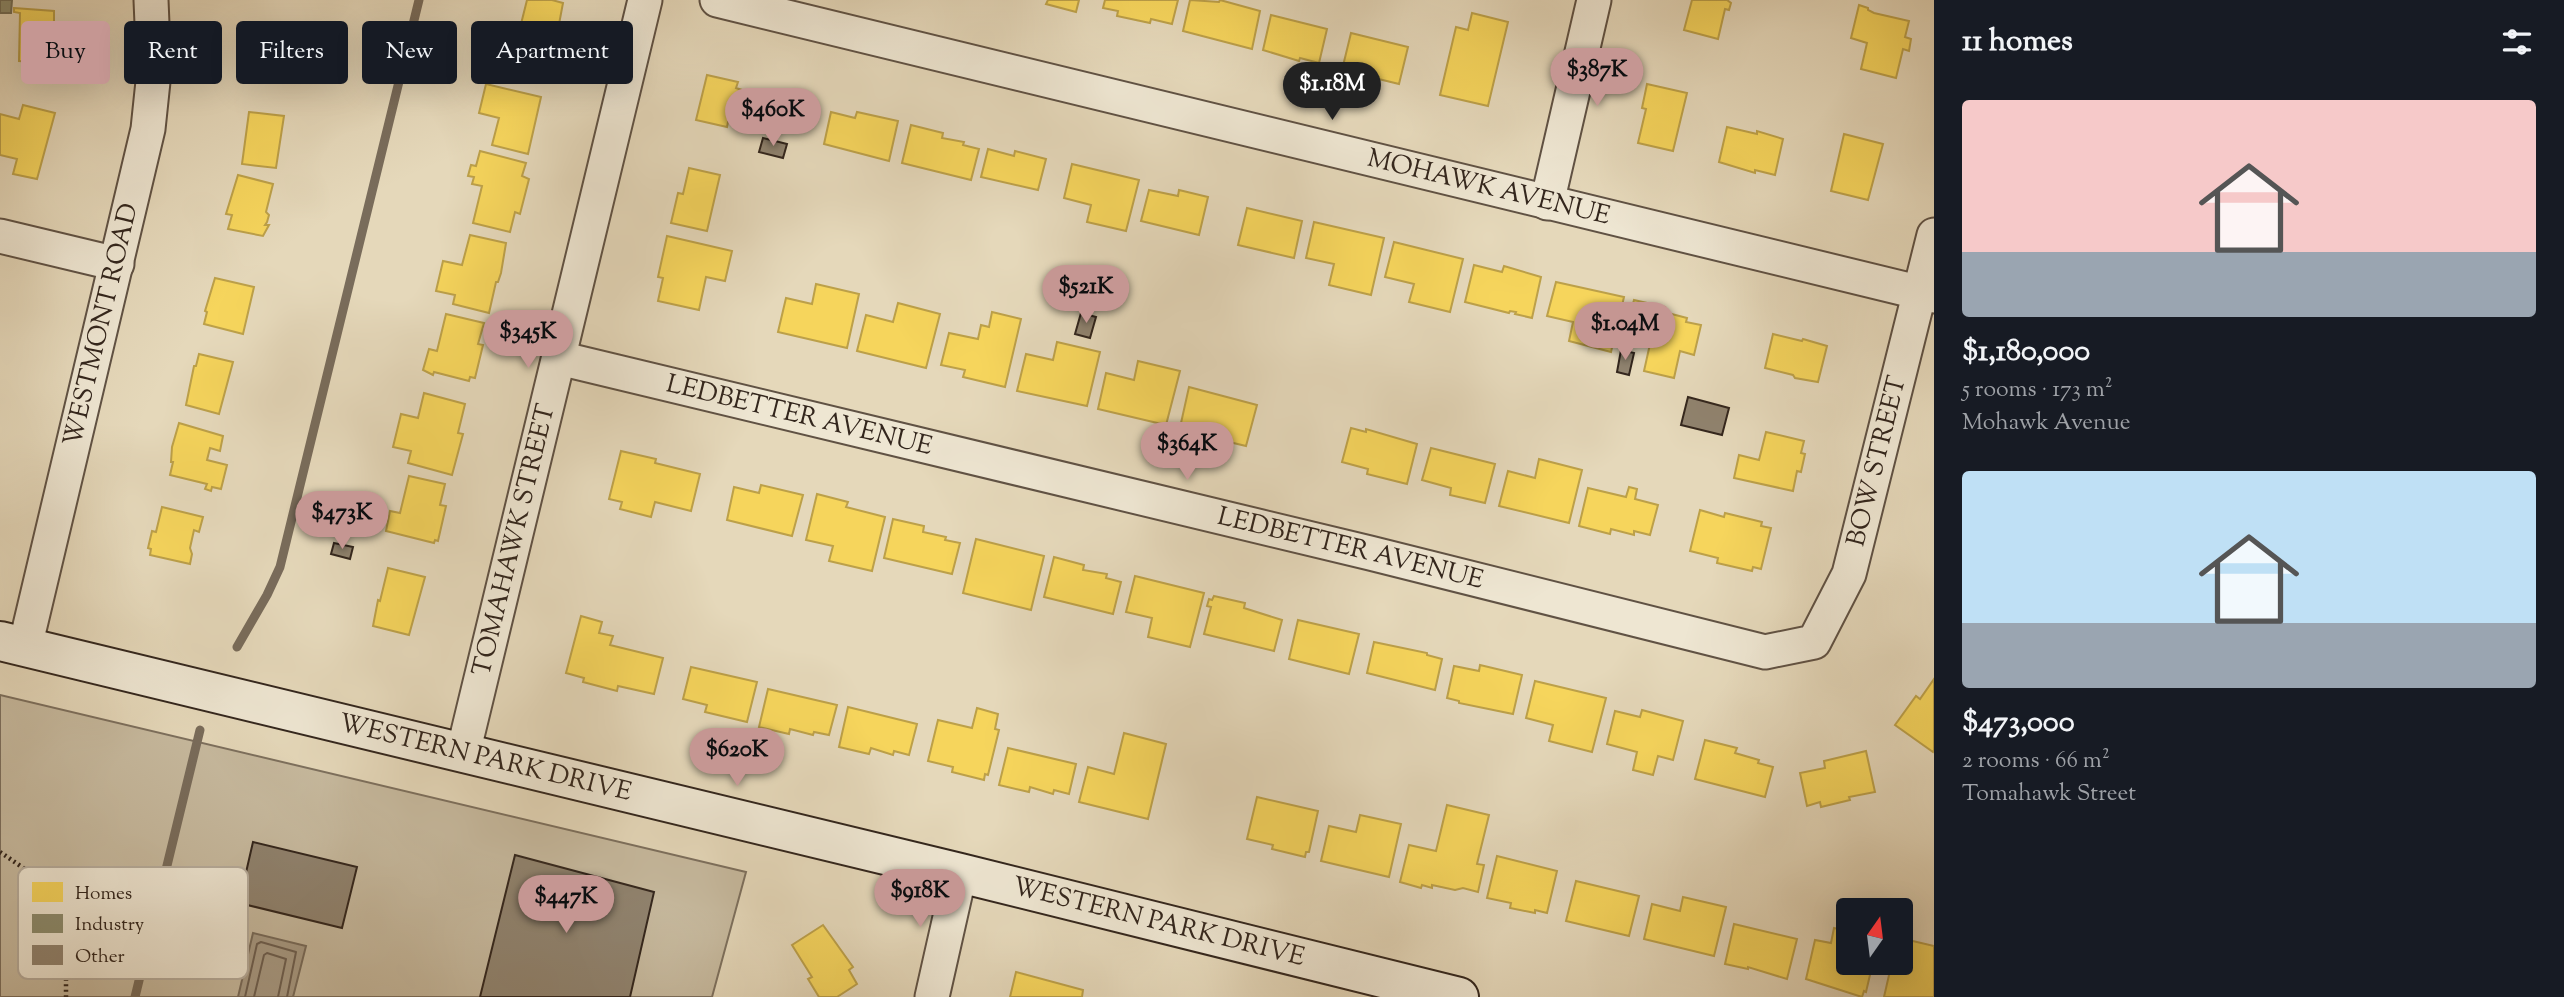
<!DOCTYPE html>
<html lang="en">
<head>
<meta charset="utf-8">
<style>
	:root { --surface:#171b24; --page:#20242c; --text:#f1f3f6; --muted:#9ea1a6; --accent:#c59692 }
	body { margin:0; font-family:"Sorts Mill Goudy",serif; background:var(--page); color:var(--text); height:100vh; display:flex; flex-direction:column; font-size:26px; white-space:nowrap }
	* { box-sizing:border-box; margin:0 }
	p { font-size:23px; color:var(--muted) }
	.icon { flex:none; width:38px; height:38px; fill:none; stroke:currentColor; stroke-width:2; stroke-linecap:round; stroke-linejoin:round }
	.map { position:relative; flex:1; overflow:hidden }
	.drawer { display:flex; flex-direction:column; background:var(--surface); width:630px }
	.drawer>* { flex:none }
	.banner { position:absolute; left:21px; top:21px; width:665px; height:63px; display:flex; gap:14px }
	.needle { width:46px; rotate:14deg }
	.controls { position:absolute; left:1836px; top:898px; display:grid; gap:14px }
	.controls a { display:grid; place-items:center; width:77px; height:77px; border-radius:7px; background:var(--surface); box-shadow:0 7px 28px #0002; font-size:35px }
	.price { position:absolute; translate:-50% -60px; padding:0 16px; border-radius:24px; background:var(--accent); color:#111; font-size:23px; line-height:46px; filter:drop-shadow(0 2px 4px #0008) }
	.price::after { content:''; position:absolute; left:50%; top:42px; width:21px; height:16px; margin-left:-10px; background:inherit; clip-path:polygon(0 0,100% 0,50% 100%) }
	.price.on { background:#222; color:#fff }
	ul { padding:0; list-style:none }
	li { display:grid; align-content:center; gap:14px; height:371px; padding:0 28px }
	li span { display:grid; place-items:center; height:217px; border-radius:7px; color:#555 }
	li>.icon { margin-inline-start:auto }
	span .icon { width:126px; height:126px; fill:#fffc; stroke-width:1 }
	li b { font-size:30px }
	h2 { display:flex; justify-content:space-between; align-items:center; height:84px; padding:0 28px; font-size:30px }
	.pill { padding:0 24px; border-radius:7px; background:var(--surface); box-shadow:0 7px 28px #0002; font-size:24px; line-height:63px }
	.pill.on { background:var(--accent); color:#111 }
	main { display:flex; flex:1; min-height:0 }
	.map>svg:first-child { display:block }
	.green { fill:#c7ba9f; stroke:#7d705e; stroke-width:2 }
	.water { fill:#a89b85; stroke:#796c5b; stroke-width:2 }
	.homes { fill:#f6d55c; stroke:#bca049; stroke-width:2 }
	.industry { fill:#8c8c6e; stroke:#716d56; stroke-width:2 }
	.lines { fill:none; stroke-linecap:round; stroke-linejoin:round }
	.shore { stroke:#6e6051; stroke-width:2 }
	.stream { stroke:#796c5b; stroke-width:9 }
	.building { fill:#90836f; stroke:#33261d; stroke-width:2 }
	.street-casing { stroke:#605244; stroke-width:37 }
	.secondary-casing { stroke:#33261d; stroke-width:42 }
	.path { stroke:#33261d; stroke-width:4.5; stroke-dasharray:2 3.5; stroke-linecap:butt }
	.street { stroke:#eee6d2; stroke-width:33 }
	.secondary { stroke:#eee6d2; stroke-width:38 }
	.labels { text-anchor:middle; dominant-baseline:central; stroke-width:7; stroke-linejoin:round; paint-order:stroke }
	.street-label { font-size:26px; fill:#33261d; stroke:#eee6d2 }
	.key { fill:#eee6d2; stroke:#b6ac9c; stroke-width:2 }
	.key-label { font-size:19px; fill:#33261d }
</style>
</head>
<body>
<main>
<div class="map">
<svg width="1934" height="997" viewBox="0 0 1934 997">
	<rect width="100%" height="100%" fill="#e5d8ba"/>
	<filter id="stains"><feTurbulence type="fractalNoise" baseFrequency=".00286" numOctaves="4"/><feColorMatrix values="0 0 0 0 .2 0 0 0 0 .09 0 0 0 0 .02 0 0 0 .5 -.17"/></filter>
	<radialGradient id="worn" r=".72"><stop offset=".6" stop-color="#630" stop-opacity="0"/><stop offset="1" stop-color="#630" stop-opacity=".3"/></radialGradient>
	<path class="green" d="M 0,695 L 746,872 L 712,997 L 0,997 Z"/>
	<path class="water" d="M 253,933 L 306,946 L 293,997 L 238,997 Z"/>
	<g class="homes">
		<path d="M 527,0 L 552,0 L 563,3 L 556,40 L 553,40 L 549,59 L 514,50 L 519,31 L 517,31 L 519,24 L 521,24 Z"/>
		<path d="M 1048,0 L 1079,0 L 1076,12 L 1046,4 Z"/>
		<path d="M 1105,0 L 1178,0 L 1172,24 L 1151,19 L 1150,23 L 1117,16 L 1118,11 L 1103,8 Z"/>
		<path d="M 1190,0 L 1219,2 L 1220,0 L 1260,11 L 1252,49 L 1183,31 Z"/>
		<path d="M 1692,0 L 1727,0 L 1731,3 L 1729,10 L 1725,9 L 1718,39 L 1684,30 Z"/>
		<path d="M 1859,5 L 1868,8 L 1868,10 L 1874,13 L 1909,21 L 1905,37 L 1911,39 L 1909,51 L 1903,49 L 1896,78 L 1861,69 L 1867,43 L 1851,38 Z"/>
		<path d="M 14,8 L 54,11 L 54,23 L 56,23 L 52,63 L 19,61 L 20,13 L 14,12 Z"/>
		<path d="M 1472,13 L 1508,22 L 1488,106 L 1440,95 L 1456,27 L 1468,30 Z"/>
		<path d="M 1271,15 L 1327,29 L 1319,63 L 1300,58 L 1299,61 L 1263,50 Z"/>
		<path d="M 256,30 L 292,33 L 287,83 L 251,80 L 253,63 L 250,63 Z"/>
		<path d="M 1351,33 L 1408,47 L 1399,84 L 1342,70 Z"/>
		<path d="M 707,75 L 738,82 L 736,88 L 774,100 L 767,131 L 728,122 L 727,127 L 696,120 Z"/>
		<path d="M 486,84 L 541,97 L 528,154 L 492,145 L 499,118 L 479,113 Z"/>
		<path d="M 1647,84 L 1687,93 L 1673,151 L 1638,143 L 1646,109 L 1642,108 Z"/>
		<path d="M 23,105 L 55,113 L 37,179 L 13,174 L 17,159 L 0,155 L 0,114 L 19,119 Z"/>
		<path d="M 249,112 L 284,116 L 276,168 L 242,164 Z"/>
		<path d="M 831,112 L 855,118 L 857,112 L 898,121 L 889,161 L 824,144 Z"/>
		<path d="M 911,125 L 943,133 L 942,138 L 964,142 L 963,145 L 979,149 L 971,180 L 902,163 Z"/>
		<path d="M 1727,127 L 1757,134 L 1757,131 L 1783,139 L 1775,175 L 1755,170 L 1755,173 L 1719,162 Z"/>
		<path d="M 1844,134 L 1883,144 L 1868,200 L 1831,191 Z"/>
		<path d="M 988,149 L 1014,156 L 1015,151 L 1046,159 L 1038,190 L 981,177 Z"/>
		<path d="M 480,151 L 526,163 L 522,176 L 529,179 L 520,214 L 515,212 L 510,232 L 473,223 L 482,186 L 472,184 L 474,177 L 468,176 L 471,165 L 476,166 Z"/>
		<path d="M 1072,164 L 1139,180 L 1126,231 L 1087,222 L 1091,205 L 1064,198 Z"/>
		<path d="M 689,168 L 720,175 L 707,231 L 671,223 L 678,193 L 683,194 Z"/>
		<path d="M 238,175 L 273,184 L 266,212 L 269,215 L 267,222 L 265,225 L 269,225 L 263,236 L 228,229 L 232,215 L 226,214 Z"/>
		<path d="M 1149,190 L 1178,196 L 1179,190 L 1208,197 L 1199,235 L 1141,221 Z"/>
		<path d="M 1247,208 L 1302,221 L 1294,258 L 1238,245 Z"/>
		<path d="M 1314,222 L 1384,238 L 1371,295 L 1329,285 L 1334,264 L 1306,258 Z"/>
		<path d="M 470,235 L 506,243 L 501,273 L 498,282 L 496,282 L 489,313 L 453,304 L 455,295 L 436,291 L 443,261 L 462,265 Z"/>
		<path d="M 667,236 L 732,251 L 725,281 L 706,277 L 699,310 L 658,301 L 663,278 L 658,277 Z"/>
		<path d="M 1394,242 L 1463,259 L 1450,312 L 1409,302 L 1414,284 L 1385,277 Z"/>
		<path d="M 1474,265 L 1502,272 L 1504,266 L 1541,277 L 1532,318 L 1515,314 L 1516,312 L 1510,311 L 1509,313 L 1465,302 Z"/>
		<path d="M 215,278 L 254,287 L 243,334 L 204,324 L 207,312 L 205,311 Z"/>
		<path d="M 1556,282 L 1624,297 L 1611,352 L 1569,341 L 1573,322 L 1547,316 Z"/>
		<path d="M 816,284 L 859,294 L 847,348 L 778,332 L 786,298 L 812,304 Z"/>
		<path d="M 1634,300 L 1665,307 L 1664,312 L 1687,318 L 1686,322 L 1701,325 L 1694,355 L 1680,351 L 1674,378 L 1644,371 L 1650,344 L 1624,338 Z"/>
		<path d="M 898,303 L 940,314 L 926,368 L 857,351 L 866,315 L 893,322 Z"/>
		<path d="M 992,312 L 1021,319 L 1005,387 L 963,377 L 965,370 L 941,365 L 949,333 L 978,339 L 981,325 L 989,327 Z"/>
		<path d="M 446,314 L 484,323 L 478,344 L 483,345 L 475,378 L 470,377 L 469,381 L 434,372 L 433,375 L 423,370 L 429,349 L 437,351 Z"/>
		<path d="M 1773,334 L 1802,341 L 1803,339 L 1827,346 L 1818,382 L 1795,378 L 1793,375 L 1765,368 Z"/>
		<path d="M 1057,342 L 1100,352 L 1087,406 L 1017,391 L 1026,354 L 1053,360 Z"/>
		<path d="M 199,354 L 233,362 L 219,414 L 186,405 L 194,366 L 196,366 Z"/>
		<path d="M 1138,361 L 1180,371 L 1166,425 L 1098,409 L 1106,373 L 1134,380 Z"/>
		<path d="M 1189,387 L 1257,405 L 1246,446 L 1204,436 L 1206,429 L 1181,423 Z"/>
		<path d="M 424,393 L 465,404 L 458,433 L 463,434 L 452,475 L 408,463 L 411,451 L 393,447 L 401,414 L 418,418 Z"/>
		<path d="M 179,423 L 223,436 L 220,451 L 210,448 L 207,460 L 227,465 L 221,489 L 212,487 L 211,491 L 205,489 L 207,484 L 170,475 L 173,462 L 171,462 L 172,447 Z"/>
		<path d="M 1351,428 L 1366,432 L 1366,429 L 1417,444 L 1407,484 L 1367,474 L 1368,469 L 1342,462 Z"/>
		<path d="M 1766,432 L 1804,441 L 1801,453 L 1805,454 L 1801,472 L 1797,471 L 1793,491 L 1734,478 L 1739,455 L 1759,460 Z"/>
		<path d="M 1431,448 L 1495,464 L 1485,503 L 1450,495 L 1451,488 L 1422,480 Z"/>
		<path d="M 621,451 L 656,459 L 655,463 L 700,474 L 691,511 L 655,502 L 651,517 L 620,509 L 622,502 L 609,499 Z"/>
		<path d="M 1539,459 L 1582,470 L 1569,523 L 1499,506 L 1508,471 L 1535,478 Z"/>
		<path d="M 409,476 L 445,484 L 440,505 L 446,506 L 438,541 L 435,540 L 434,543 L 386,531 L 390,511 L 400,513 Z"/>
		<path d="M 761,485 L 803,495 L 792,536 L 727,520 L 734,487 L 759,493 Z"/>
		<path d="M 1629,487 L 1637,489 L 1635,499 L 1658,505 L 1650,535 L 1634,531 L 1634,535 L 1611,529 L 1610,534 L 1579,526 L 1588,488 L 1626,497 Z"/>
		<path d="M 817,494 L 848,502 L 846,507 L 885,517 L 872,571 L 829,561 L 833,546 L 806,540 Z"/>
		<path d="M 162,507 L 203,517 L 199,532 L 194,530 L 190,548 L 192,554 L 190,564 L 150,555 L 151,549 L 148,548 L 152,531 L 156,532 Z"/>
		<path d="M 1700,510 L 1724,517 L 1725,513 L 1762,522 L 1761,526 L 1771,528 L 1761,569 L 1753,567 L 1752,571 L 1717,563 L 1718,558 L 1690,551 Z"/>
		<path d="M 893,519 L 924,526 L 923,532 L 946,537 L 945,540 L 960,543 L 952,574 L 884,558 Z"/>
		<path d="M 976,539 L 1044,556 L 1031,610 L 963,593 Z"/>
		<path d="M 1054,557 L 1084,565 L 1083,570 L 1107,574 L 1106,578 L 1121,582 L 1113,614 L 1044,597 Z"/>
		<path d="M 388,568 L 425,577 L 409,635 L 373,626 L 378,600 L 380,601 Z"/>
		<path d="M 1135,576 L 1204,593 L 1190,647 L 1148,637 L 1152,618 L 1126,612 Z"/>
		<path d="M 1214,596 L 1245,603 L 1244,608 L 1282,620 L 1274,651 L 1204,634 L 1211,607 L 1207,606 L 1209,599 L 1212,600 Z"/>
		<path d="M 581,616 L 602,622 L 599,633 L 613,636 L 610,645 L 663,658 L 654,694 L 618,686 L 617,691 L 583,682 L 584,678 L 566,673 Z"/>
		<path d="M 1298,620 L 1359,634 L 1349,674 L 1289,659 Z"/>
		<path d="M 1374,642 L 1427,653 L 1427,655 L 1442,659 L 1435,690 L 1367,673 Z"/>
		<path d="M 1480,665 L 1522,675 L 1513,714 L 1459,703 L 1459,701 L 1447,698 L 1454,666 L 1479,671 Z"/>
		<path d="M 691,667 L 757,682 L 747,722 L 705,712 L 707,705 L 683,699 Z"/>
		<path d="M 1934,679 L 1934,750 L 1933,752 L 1895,725 L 1916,696 L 1920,699 Z"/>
		<path d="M 1535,681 L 1606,698 L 1592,752 L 1549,741 L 1553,725 L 1526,718 Z"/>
		<path d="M 768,689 L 837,705 L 829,735 L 814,732 L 813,735 L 790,729 L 789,734 L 759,727 Z"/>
		<path d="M 848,707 L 917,724 L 909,755 L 894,751 L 893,755 L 871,748 L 869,754 L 839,747 Z"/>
		<path d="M 977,708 L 998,714 L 995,729 L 999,730 L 988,775 L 985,774 L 984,780 L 952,772 L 953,767 L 928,761 L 938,720 L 972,728 Z"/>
		<path d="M 1642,710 L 1683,721 L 1673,760 L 1658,756 L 1653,775 L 1633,770 L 1637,752 L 1607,744 L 1615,711 L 1640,717 Z"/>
		<path d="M 1124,733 L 1166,744 L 1148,819 L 1079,802 L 1088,767 L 1114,774 Z"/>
		<path d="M 1705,740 L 1737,748 L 1735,753 L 1759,760 L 1758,763 L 1773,767 L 1765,797 L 1695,779 Z"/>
		<path d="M 1008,748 L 1076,764 L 1069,794 L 1054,790 L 1053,794 L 1030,787 L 1029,792 L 999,785 Z"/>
		<path d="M 1866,751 L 1875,792 L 1849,797 L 1850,800 L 1821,807 L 1820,802 L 1807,806 L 1800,773 L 1825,768 L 1824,761 Z"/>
		<path d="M 1257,797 L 1318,811 L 1309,852 L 1306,852 L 1305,857 L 1272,849 L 1273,845 L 1247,839 Z"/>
		<path d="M 1447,805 L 1489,815 L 1477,864 L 1484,865 L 1478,892 L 1463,888 L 1455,890 L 1432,885 L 1432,888 L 1422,885 L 1421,888 L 1400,882 L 1409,845 L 1436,851 Z"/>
		<path d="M 1360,815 L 1401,824 L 1389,877 L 1321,861 L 1329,826 L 1356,832 Z"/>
		<path d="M 1497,856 L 1557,871 L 1547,913 L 1535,910 L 1535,913 L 1510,908 L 1511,903 L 1487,898 Z"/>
		<path d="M 1576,881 L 1639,896 L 1629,936 L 1566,921 Z"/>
		<path d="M 1683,897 L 1726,907 L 1714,956 L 1644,939 L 1652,904 L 1680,911 Z"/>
		<path d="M 1734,924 L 1797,939 L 1787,979 L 1748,967 L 1748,969 L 1725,964 Z"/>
		<path d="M 823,925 L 853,967 L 849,970 L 857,984 L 837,997 L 819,997 L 808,979 L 812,977 L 792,945 Z"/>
		<path d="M 1834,928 L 1848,931 L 1848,962 L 1873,962 L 1866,992 L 1864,991 L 1862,997 L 1806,979 L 1815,940 L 1831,943 Z"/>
		<path d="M 1900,938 L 1934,946 L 1934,997 L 1884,997 L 1892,962 L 1900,962 Z"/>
		<path d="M 1016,972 L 1083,990 L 1082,997 L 1010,997 Z"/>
	</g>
	<path class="industry" d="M 0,0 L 12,0 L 11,13 L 0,13 Z"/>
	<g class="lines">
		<g class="shore">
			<path d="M 245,997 L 257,944 L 261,942 L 296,952 L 287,997"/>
			<path d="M 254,997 L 264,955 L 267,953 L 286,959 L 278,997"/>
		</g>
		<g class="stream">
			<path d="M 237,647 L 267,595 L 280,567 L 419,0"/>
			<path d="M 135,997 L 200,730"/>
		</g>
	</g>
	<g class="building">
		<path d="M 763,138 L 787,144 L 783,158 L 759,152 Z"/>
		<path d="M 1081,313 L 1096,317 L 1090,338 L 1075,334 Z"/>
		<path d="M 1621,350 L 1634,353 L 1629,375 L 1617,372 Z"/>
		<path d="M 1688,397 L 1729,408 L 1722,435 L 1681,425 Z"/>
		<path d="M 334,543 L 353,547 L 350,559 L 331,554 Z"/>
		<path d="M 253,842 L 357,867 L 342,928 L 239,903 Z"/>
		<path d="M 515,855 L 654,892 L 630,997 L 480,997 Z"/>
	</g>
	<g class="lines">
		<defs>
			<g id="street">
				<path id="s1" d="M 717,0 L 1934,296"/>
				<path d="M 1547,203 L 1594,0"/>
				<path d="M 0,236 L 117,264"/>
				<path id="s2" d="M 559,358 L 1370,553 L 1765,652 L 1814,642 L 1849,574 L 1934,235"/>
				<path id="s3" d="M 25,647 L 148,129 L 154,72 L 151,0"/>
				<path id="s4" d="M 463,753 L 645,0"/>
				<path d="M 932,997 L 960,873"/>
			</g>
			<g id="secondary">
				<path id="s5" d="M 0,641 L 960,873 L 1459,997"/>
			</g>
		</defs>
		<use href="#street" class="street-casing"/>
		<use href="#secondary" class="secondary-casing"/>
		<path class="path" d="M 0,852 L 41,880 L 54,903 L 66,936 L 66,997"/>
		<use href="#street" class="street"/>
		<use href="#secondary" class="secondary"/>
	</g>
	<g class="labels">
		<g class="street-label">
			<text stroke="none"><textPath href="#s1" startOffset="794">MOHAWK AVENUE</textPath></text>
			<text stroke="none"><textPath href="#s3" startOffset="331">WESTMONT ROAD</textPath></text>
			<text stroke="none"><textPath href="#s2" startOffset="247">LEDBETTER AVENUE</textPath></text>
			<text stroke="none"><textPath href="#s2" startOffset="1484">BOW STREET</textPath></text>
			<text stroke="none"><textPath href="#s4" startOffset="219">TOMAHAWK STREET</textPath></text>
			<text stroke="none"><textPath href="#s2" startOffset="814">LEDBETTER AVENUE</textPath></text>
			<text stroke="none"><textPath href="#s5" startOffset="499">WESTERN PARK DRIVE</textPath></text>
			<text stroke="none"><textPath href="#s5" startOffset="1192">WESTERN PARK DRIVE</textPath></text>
		</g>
	</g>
	<rect x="18" y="867" width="230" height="112" rx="10" class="key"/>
	<rect x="32" y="882" width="31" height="20" fill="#f6d55c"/>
	<rect x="32" y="914" width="31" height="19" fill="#8c8c6e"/>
	<rect x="32" y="945" width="31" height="20" fill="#90836f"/>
	<g class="key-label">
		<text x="75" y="899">Homes</text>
		<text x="75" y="930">Industry</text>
		<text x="75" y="962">Other</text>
	</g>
	<rect width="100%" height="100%" filter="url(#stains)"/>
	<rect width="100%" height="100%" fill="url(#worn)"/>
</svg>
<div class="controls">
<a><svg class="needle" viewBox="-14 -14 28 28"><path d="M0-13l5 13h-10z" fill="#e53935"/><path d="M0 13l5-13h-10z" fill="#9ea1a6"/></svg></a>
</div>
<b class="price" style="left:1597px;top:108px">$387K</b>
<b class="price on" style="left:1332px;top:122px">$1.18M</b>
<b class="price" style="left:773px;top:148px">$460K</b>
<b class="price" style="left:1086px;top:325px">$521K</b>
<b class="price" style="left:1625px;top:362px">$1.04M</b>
<b class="price" style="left:528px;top:370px">$345K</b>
<b class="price" style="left:1187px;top:482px">$364K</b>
<b class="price" style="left:342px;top:551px">$473K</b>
<b class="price" style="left:737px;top:788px">$620K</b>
<b class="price" style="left:920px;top:929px">$918K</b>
<b class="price" style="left:566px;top:935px">$447K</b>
<div class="banner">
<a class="pill on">Buy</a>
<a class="pill">Rent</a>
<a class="pill">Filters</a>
<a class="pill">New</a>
<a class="pill">Apartment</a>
</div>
</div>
<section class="drawer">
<h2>11 homes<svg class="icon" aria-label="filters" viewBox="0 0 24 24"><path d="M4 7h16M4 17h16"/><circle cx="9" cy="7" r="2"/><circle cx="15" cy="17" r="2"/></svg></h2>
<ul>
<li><span style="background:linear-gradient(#f6c9c9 70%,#9aa5b1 0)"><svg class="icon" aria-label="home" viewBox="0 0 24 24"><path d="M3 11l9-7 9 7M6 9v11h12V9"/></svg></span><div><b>$1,180,000</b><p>5 rooms · 173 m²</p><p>Mohawk Avenue</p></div></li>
<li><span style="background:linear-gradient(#bfe0f5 70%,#9aa5b1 0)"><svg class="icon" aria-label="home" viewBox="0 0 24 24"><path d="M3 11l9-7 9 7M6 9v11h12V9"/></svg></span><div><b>$473,000</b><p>2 rooms · 66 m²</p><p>Tomahawk Street</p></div></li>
</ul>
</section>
</main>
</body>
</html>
